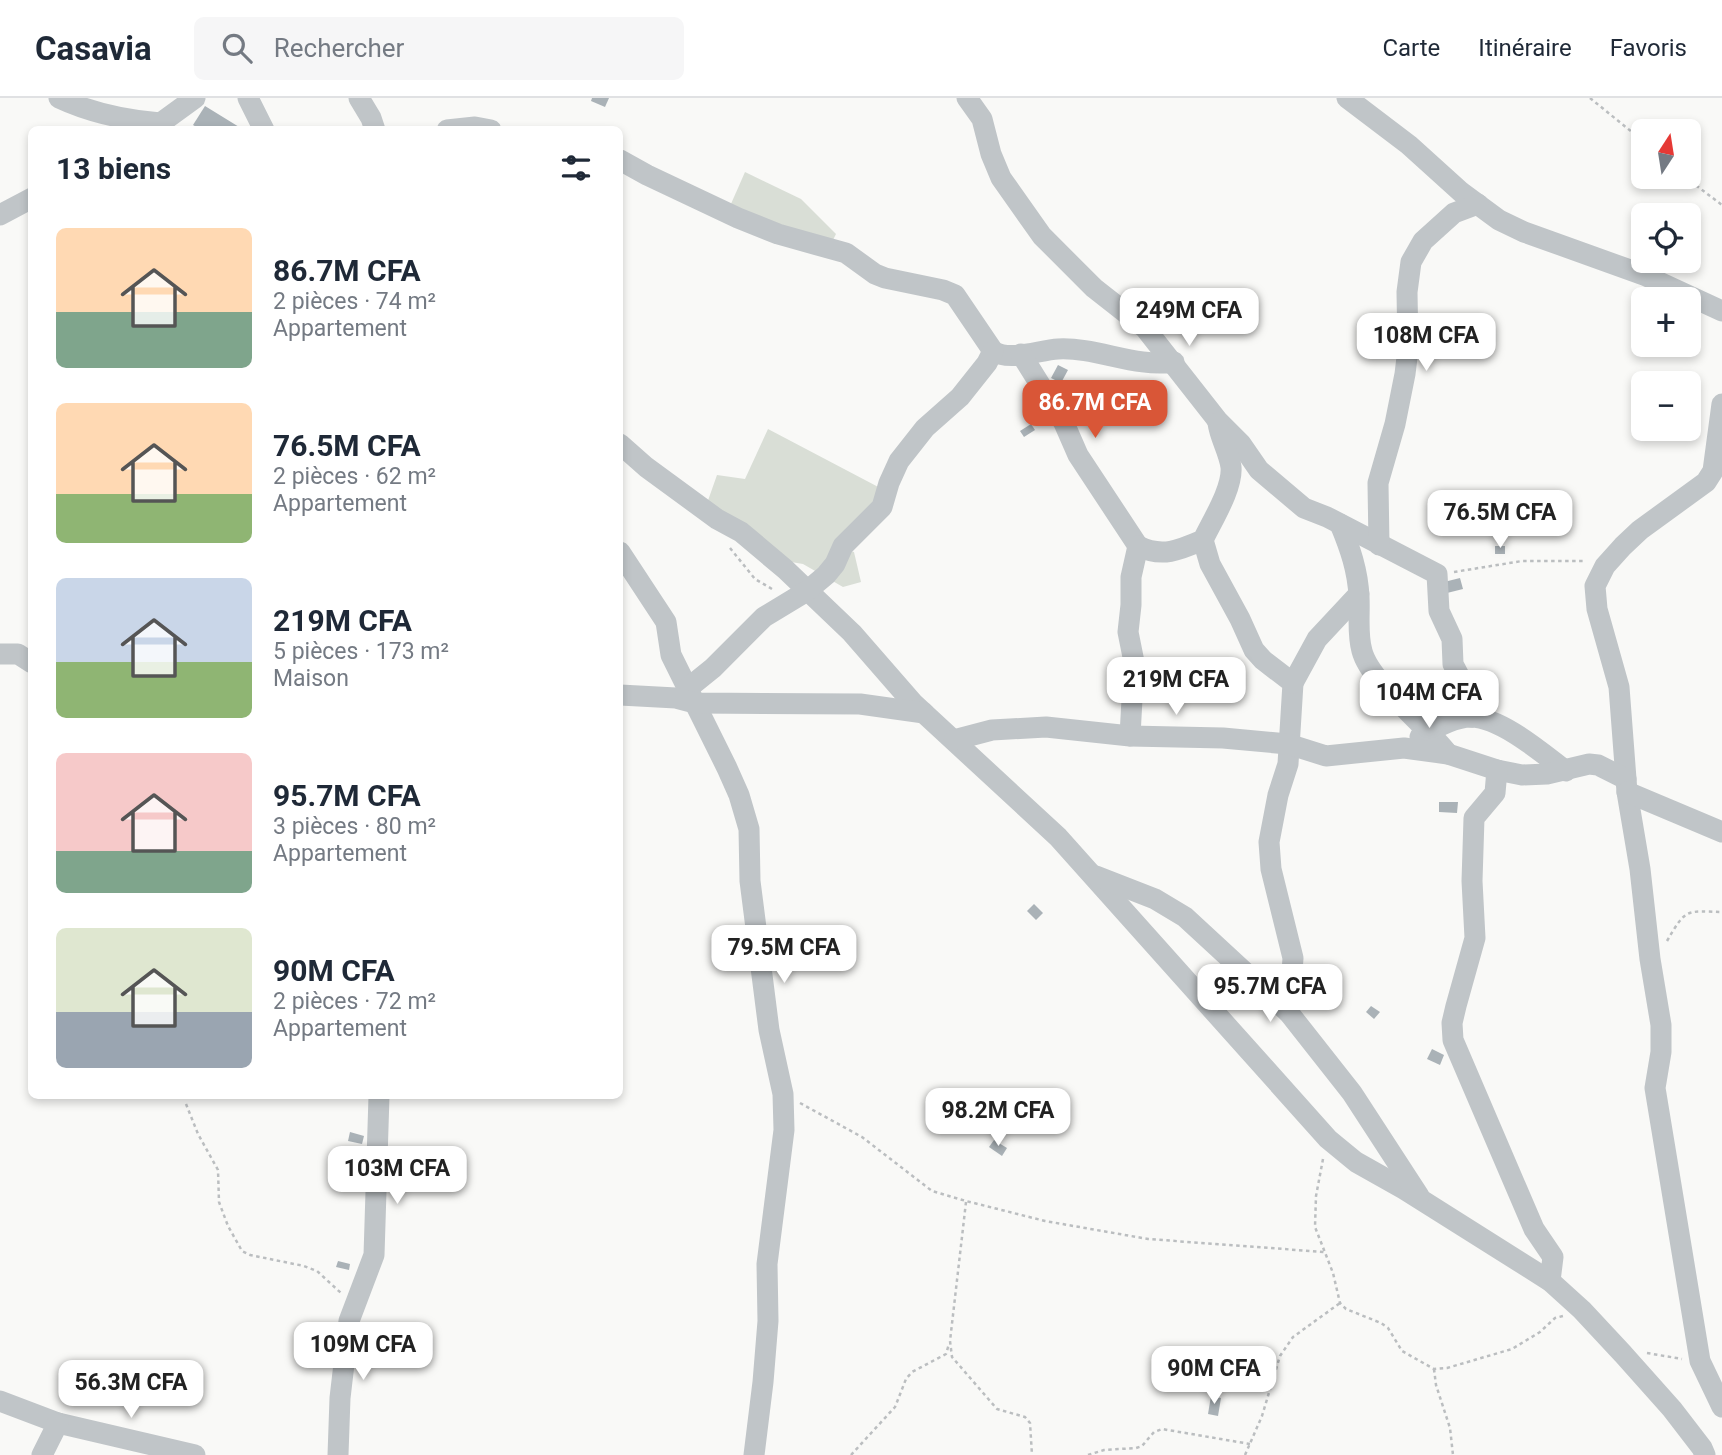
<!DOCTYPE html>
<html lang="fr">
<head>
<meta charset="utf-8">
<style>
	:root { --surface:#fff; --page:#f6f6f7; --text:#1f2937; --muted:#747a83; --line:#e0e1e3; --accent:#d95637 }
	body { margin:0; font-family:Roboto,sans-serif; background:var(--page); color:var(--text); height:100vh; display:flex; flex-direction:column; font-size:26px; white-space:nowrap }
	* { box-sizing:border-box; margin:0 }
	p { font-size:23px; color:var(--muted) }
	.icon { flex:none; width:38px; height:38px; fill:none; stroke:currentColor; stroke-width:2; stroke-linecap:round; stroke-linejoin:round }
	.map { position:relative; flex:1; overflow:hidden }
	.drawer { position:absolute; left:28px; top:28px; width:595px; height:973px; display:flex; flex-direction:column; background:var(--surface); border-radius:10px; box-shadow:0 4px 10px #0003 }
	.drawer>* { flex:none }
	.needle { width:46px; rotate:12deg }
	.buttons { position:absolute; left:1631px; top:21px; display:grid; gap:14px }
	.buttons a { display:grid; place-items:center; width:70px; height:70px; border-radius:10px; background:var(--surface); box-shadow:0 4px 10px #0003; font-size:35px }
	.price { position:absolute; translate:-50% -60px; padding:0 16px; border-radius:14px; background:#fff; color:#222; font-size:23px; line-height:46px; filter:drop-shadow(0 2px 4px #0008) }
	.price::after { content:''; position:absolute; left:50%; top:42px; width:21px; height:16px; margin-left:-10px; background:inherit; clip-path:polygon(0 0,100% 0,50% 100%) }
	.price.current { background:var(--accent); color:#fff }
	ul { padding:0; list-style:none }
	li { display:flex; align-items:center; gap:21px; height:175px; padding:0 28px }
	li span { display:grid; place-items:center; flex:none; width:196px; height:140px; border-radius:10px; color:#555 }
	li>.icon { margin-inline-start:auto }
	span .icon { width:84px; height:84px; fill:#fffc; stroke-width:1 }
	li b { font-size:30px }
	h2 { display:flex; justify-content:space-between; align-items:center; height:84px; padding:0 28px; font-size:30px }
	header { display:flex; align-items:center; gap:42px; box-sizing:border-box; height:98px; padding:0 35px; background:var(--surface); border-bottom:2px solid var(--line) }
	header strong { font-size:33px }
	nav { display:flex; gap:38px; margin-inline-start:auto; font-size:24px }
	.search { width:490px; height:63px; background:var(--page); display:flex; align-items:center; gap:18px; box-sizing:border-box; padding:0 24px; border-radius:10px; color:var(--muted); font-size:26px }
	.map>svg:first-child { display:block }
	.green { fill:#d9ded6 }
	.building { fill:#aab2b7 }
	.lines { fill:none; stroke-linecap:round; stroke-linejoin:round }
	.path { stroke:#bbbec0; stroke-width:2.5; stroke-dasharray:3.5 3.5; stroke-linecap:butt }
	.minor { stroke:#c0c5c8; stroke-width:21 }
</style>
</head>
<body>
<header>
<strong>Casavia</strong>
<div class="search"><svg class="icon" aria-label="search" viewBox="0 0 24 24"><circle cx="10" cy="10" r="6"/><path d="M15 15l6 6"/></svg>Rechercher</div>
<nav><a>Carte</a><a>Itinéraire</a><a>Favoris</a></nav>
</header>
<div class="map">
<svg width="1722" height="1357" viewBox="0 0 1722 1357">
	<rect width="100%" height="100%" fill="#f9f9f7"/>
	<g class="green">
		<path d="M 745,74 L 801,101 L 836,136 L 829,150 L 727,115 Z"/>
		<path d="M 768,331 L 884,392 L 838,450 L 854,454 L 861,484 L 843,489 L 803,466 L 785,463 L 705,411 L 717,377 L 745,381 Z"/>
	</g>
	<g class="building">
		<path d="M 592,0 L 609,0 L 605,9 L 591,3 Z"/>
		<path d="M 205,8 L 244,32 L 201,32 L 193,27 Z"/>
		<path d="M 1058,267 L 1068,272 L 1061,285 L 1051,280 Z"/>
		<path d="M 1031,326 L 1035,332 L 1024,339 L 1020,333 Z"/>
		<rect x="1495" y="448" width="10" height="8"/>
		<path d="M 1460,480 L 1463,491 L 1443,496 L 1440,485 Z"/>
		<path d="M 1439,704 L 1458,704 L 1457,715 L 1439,714 Z"/>
		<path d="M 1034,806 L 1043,815 L 1036,822 L 1027,813 Z"/>
		<path d="M 1371,908 L 1380,914 L 1374,921 L 1366,914 Z"/>
		<path d="M 1432,951 L 1444,957 L 1440,967 L 1427,961 Z"/>
		<path d="M 350,1034 L 364,1038 L 362,1046 L 348,1043 Z"/>
		<path d="M 994,1042 L 1007,1050 L 1002,1058 L 989,1049 Z"/>
		<path d="M 338,1163 L 350,1166 L 349,1172 L 336,1169 Z"/>
		<path d="M 1211,1298 L 1221,1300 L 1218,1318 L 1208,1316 Z"/>
	</g>
	<g class="lines">
		<g class="path">
			<path d="M 1590,0 L 1643,43"/>
			<path d="M 1685,79 L 1722,107"/>
			<path d="M 730,450 L 755,481 L 772,491"/>
			<path d="M 1454,474 L 1522,463 L 1586,463"/>
			<path d="M 1667,843 C 1686,810 1686,813 1722,814"/>
			<path d="M 800,1005 L 862,1039 L 932,1093 L 966,1103 L 1045,1123 L 1148,1141 L 1324,1154"/>
			<path d="M 186,1006 L 198,1036 L 218,1072 L 219,1104 L 228,1128 L 242,1153 L 250,1157 L 304,1168 L 317,1173 L 341,1195"/>
			<path d="M 1323,1061 L 1316,1098 L 1315,1129 L 1333,1175 L 1340,1205 L 1346,1211 L 1381,1225 L 1388,1230 L 1402,1253 L 1434,1271 L 1447,1270 L 1512,1251 L 1540,1234 L 1555,1220 L 1563,1218"/>
			<path d="M 966,1104 L 950,1243 L 952,1259 L 997,1311 L 1025,1319 L 1030,1325 L 1032,1357"/>
			<path d="M 1647,1255 L 1682,1261"/>
			<path d="M 1434,1271 L 1436,1287 L 1450,1330 L 1453,1357"/>
			<path d="M 851,1357 L 895,1309 L 906,1281 L 912,1274 L 946,1256 L 949,1246"/>
			<path d="M 1088,1357 L 1104,1352 L 1136,1350 L 1142,1348 L 1154,1334 L 1162,1331 L 1250,1346"/>
			<path d="M 1245,1357 L 1262,1318 L 1280,1258 L 1293,1239 L 1340,1205"/>
		</g>
		<g class="minor">
			<path d="M 59,0 C 91,15 124,22 160,25"/>
			<path d="M 248,0 L 264,32"/>
			<path d="M 359,0 L 371,20 L 375,32"/>
			<path d="M 967,0 L 982,21 L 991,56 L 1001,80 L 1042,138 L 1094,190 L 1145,230 L 1218,323 L 1241,346 L 1259,372 L 1304,410 L 1327,419 L 1437,476 L 1439,513 L 1452,541 L 1453,566 L 1467,593 L 1472,619"/>
			<path d="M 1347,0 L 1409,47 L 1461,94 L 1499,122 L 1524,134 L 1644,177 L 1722,213"/>
			<path d="M 151,32 L 195,0"/>
			<path d="M 447,32 L 475,29 L 491,32"/>
			<path d="M 620,62 L 647,77 L 738,120 L 778,136 L 846,155 L 875,176 L 885,180 L 943,192 L 955,197 L 993,253 C 1010,264 1039,252 1058,251 C 1097,249 1135,270 1174,264"/>
			<path d="M 0,117 L 32,100"/>
			<path d="M 1021,256 L 1064,325 L 1078,357 L 1138,448"/>
			<path d="M 1722,306 L 1713,373 L 1706,384 L 1640,432 L 1623,448 L 1605,468 L 1595,488 L 1597,511 L 1619,589 L 1627,694 L 1640,771 L 1650,861 L 1661,927 L 1661,954 L 1655,990 L 1700,1263 L 1722,1309"/>
			<path d="M 620,346 L 646,369 L 717,421 L 741,434 L 785,471 L 852,535 L 913,605 L 1058,739 L 1328,1041 L 1356,1064 L 1404,1091 L 1550,1183 L 1582,1212 L 1623,1256 L 1672,1311 L 1702,1350 L 1705,1357"/>
			<path d="M 1340,426 C 1350,450 1358,473 1359,499 C 1360,516 1357,536 1362,553 C 1370,584 1427,628 1448,656"/>
			<path d="M 1203,442 L 1210,466 L 1240,521 L 1254,552 L 1263,562 L 1293,585 L 1288,666 L 1278,697 L 1269,744 L 1271,771 L 1293,860 L 1289,915"/>
			<path d="M 1379,447 L 1378,385 L 1395,326 L 1405,276 L 1408,251 L 1407,194 L 1411,164 L 1423,143 L 1454,115 L 1478,106"/>
			<path d="M 620,454 L 666,524 L 671,557 L 727,670 L 739,697 L 749,731 L 750,783 L 769,932 L 783,996 L 784,1032 L 767,1166 L 768,1223 L 763,1284 L 754,1357"/>
			<path d="M 0,556 L 18,556 L 32,565"/>
			<path d="M 1293,585 L 1317,541 L 1359,496"/>
			<path d="M 687,591 L 713,570 L 764,519 L 807,493 L 826,477 L 835,466 L 843,448 L 882,409 L 889,385 L 899,363 L 925,330 L 960,299 L 987,265 L 993,253"/>
			<path d="M 620,597 L 676,600 L 695,605 L 860,606 L 924,615"/>
			<path d="M 1130,638 L 1134,564 L 1128,534 L 1131,507 L 1131,479 L 1138,448 C 1162,460 1180,452 1203,442 C 1212,423 1233,390 1231,369 C 1229,354 1220,340 1218,325"/>
			<path d="M 1420,639 C 1433,631 1455,619 1471,619 C 1502,620 1542,655 1566,673"/>
			<path d="M 954,642 L 992,632 L 1046,629 L 1130,638 L 1223,640 L 1288,646 L 1326,658 L 1404,650 L 1448,656 L 1497,672 L 1522,677 L 1547,676 L 1589,666 L 1598,667 L 1626,681"/>
			<path d="M 1497,672 L 1495,695 L 1474,720 L 1472,783 L 1475,840 L 1456,908 L 1452,925 L 1453,942 L 1534,1131 L 1553,1159 L 1550,1183"/>
			<path d="M 1627,694 L 1722,734"/>
			<path d="M 1096,778 L 1155,801 L 1185,819 L 1289,915 L 1352,995 L 1419,1098"/>
			<path d="M 0,1303 L 58,1325 L 195,1357"/>
			<path d="M 42,1357 L 58,1325"/>
			<path d="M 338,1357 L 340,1300 L 349,1223 L 374,1157 L 379,998"/>
		</g>
	</g>
</svg>
<div class="buttons">
<a><svg class="needle" viewBox="-14 -14 28 28"><path d="M0-13l5 13h-10z" fill="#e53935"/><path d="M0 13l5-13h-10z" fill="#747a83"/></svg></a>
<a><svg class="icon" aria-label="locate" viewBox="0 0 24 24"><circle cx="12" cy="12" r="6"/><path d="M12 2v4M12 18v4M2 12h4M18 12h4"/></svg></a>
<a>+</a>
<a>−</a>
</div>
<b class="price" style="left:1189px;top:250px">249M CFA</b>
<b class="price" style="left:1426px;top:275px">108M CFA</b>
<b class="price current" style="left:1095px;top:342px">86.7M CFA</b>
<b class="price" style="left:1500px;top:452px">76.5M CFA</b>
<b class="price" style="left:1176px;top:619px">219M CFA</b>
<b class="price" style="left:1429px;top:632px">104M CFA</b>
<b class="price" style="left:784px;top:887px">79.5M CFA</b>
<b class="price" style="left:1270px;top:926px">95.7M CFA</b>
<b class="price" style="left:998px;top:1050px">98.2M CFA</b>
<b class="price" style="left:397px;top:1108px">103M CFA</b>
<b class="price" style="left:363px;top:1284px">109M CFA</b>
<b class="price" style="left:1214px;top:1308px">90M CFA</b>
<b class="price" style="left:131px;top:1322px">56.3M CFA</b>
<section class="drawer">
<h2>13 biens<svg class="icon" aria-label="filters" viewBox="0 0 24 24"><path d="M4 7h16M4 17h16"/><circle cx="9" cy="7" r="2"/><circle cx="15" cy="17" r="2"/></svg></h2>
<ul>
<li><span style="background:linear-gradient(#ffd9b3 60%,#7fa58c 0)"><svg class="icon" aria-label="home" viewBox="0 0 24 24"><path d="M3 11l9-7 9 7M6 9v11h12V9"/></svg></span><div><b>86.7M CFA</b><p>2 pièces · 74 m²</p><p>Appartement</p></div></li>
<li><span style="background:linear-gradient(#ffd9b3 65%,#8fb573 0)"><svg class="icon" aria-label="home" viewBox="0 0 24 24"><path d="M3 11l9-7 9 7M6 9v11h12V9"/></svg></span><div><b>76.5M CFA</b><p>2 pièces · 62 m²</p><p>Appartement</p></div></li>
<li><span style="background:linear-gradient(#c9d6e8 60%,#8fb573 0)"><svg class="icon" aria-label="home" viewBox="0 0 24 24"><path d="M3 11l9-7 9 7M6 9v11h12V9"/></svg></span><div><b>219M CFA</b><p>5 pièces · 173 m²</p><p>Maison</p></div></li>
<li><span style="background:linear-gradient(#f6c9c9 70%,#7fa58c 0)"><svg class="icon" aria-label="home" viewBox="0 0 24 24"><path d="M3 11l9-7 9 7M6 9v11h12V9"/></svg></span><div><b>95.7M CFA</b><p>3 pièces · 80 m²</p><p>Appartement</p></div></li>
<li><span style="background:linear-gradient(#dfe7d0 60%,#9aa5b1 0)"><svg class="icon" aria-label="home" viewBox="0 0 24 24"><path d="M3 11l9-7 9 7M6 9v11h12V9"/></svg></span><div><b>90M CFA</b><p>2 pièces · 72 m²</p><p>Appartement</p></div></li>
</ul>
</section>
</div>
</body>
</html>
